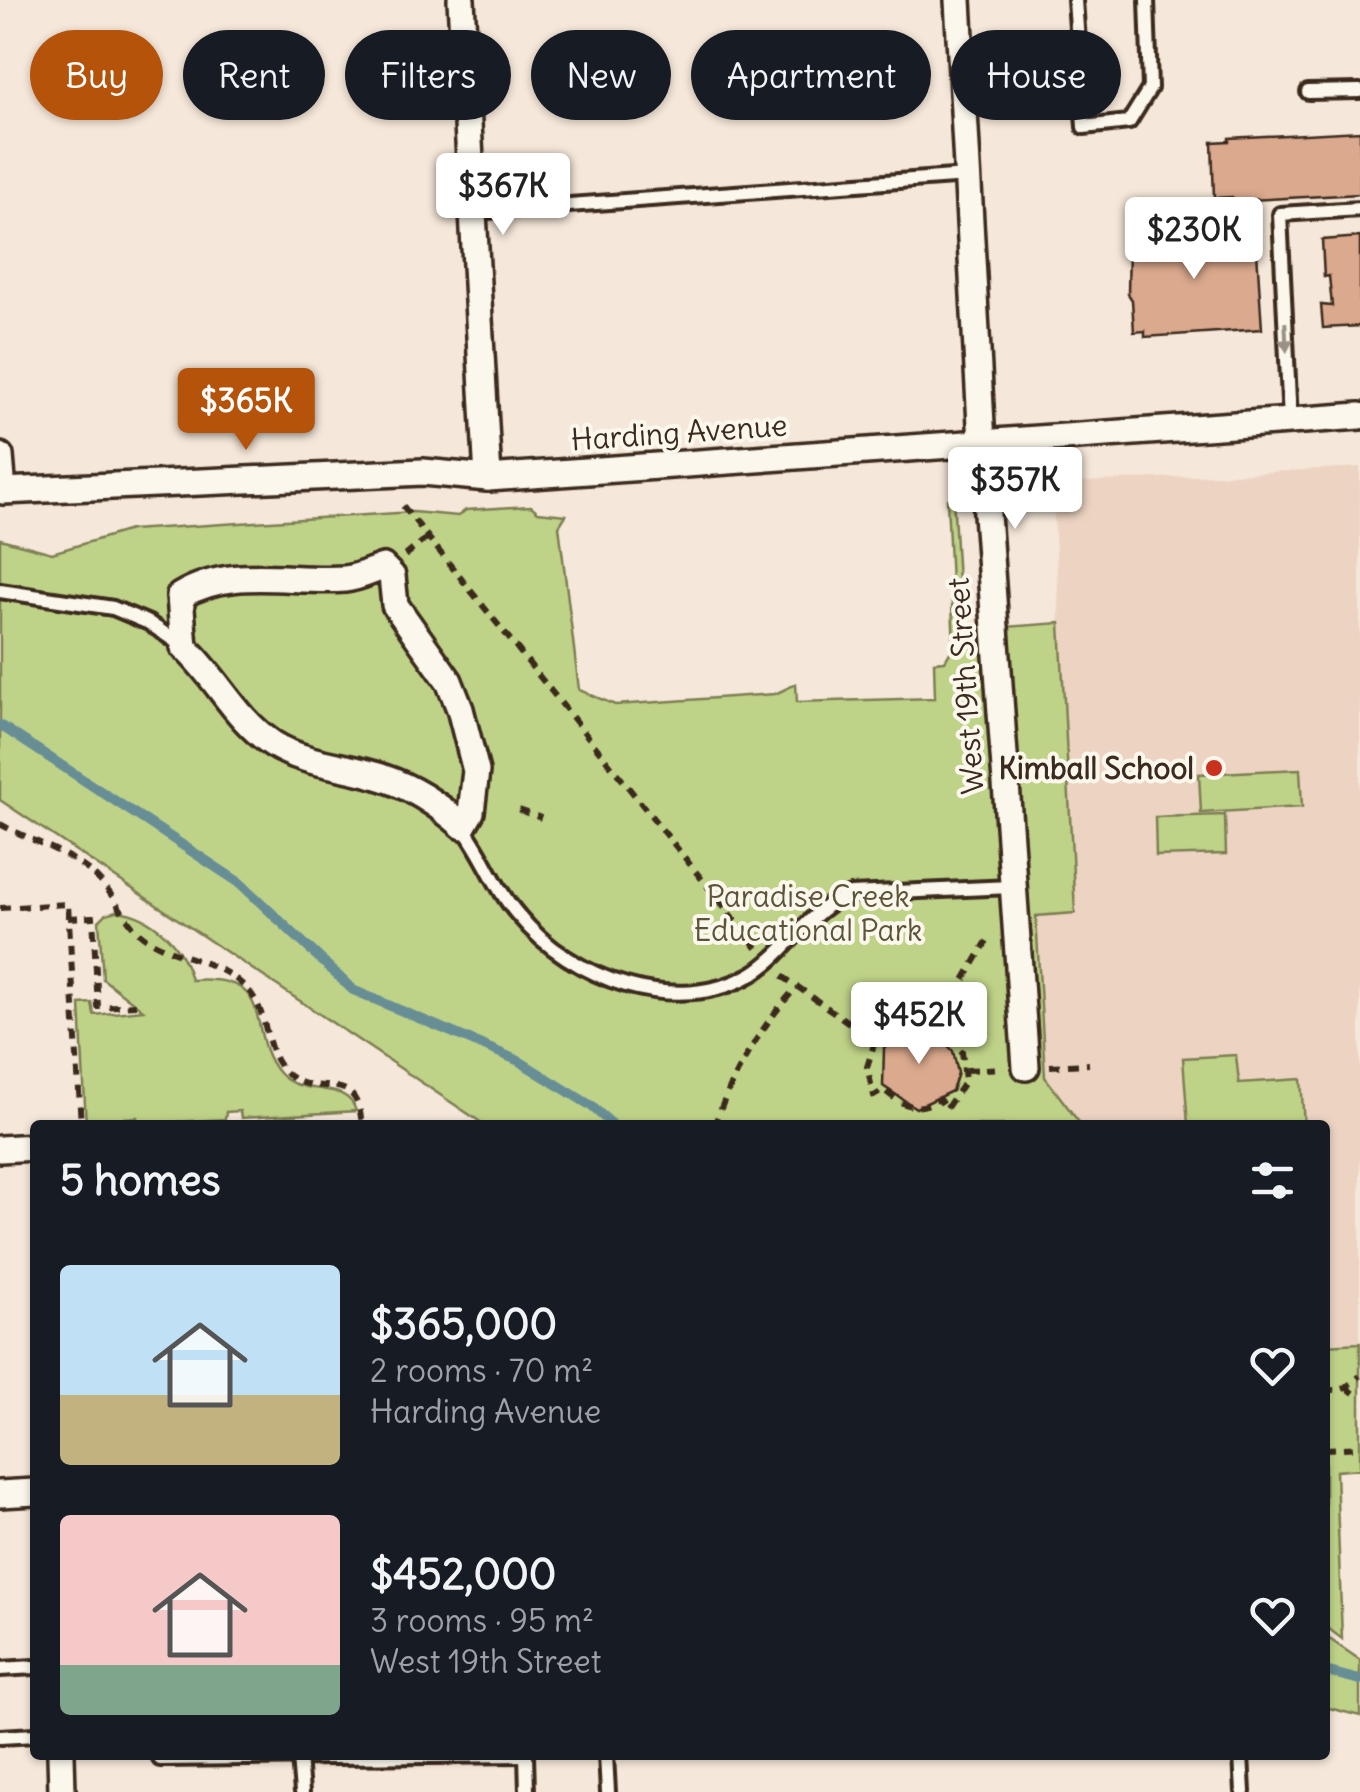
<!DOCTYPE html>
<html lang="en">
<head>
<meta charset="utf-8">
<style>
	:root { --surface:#171b24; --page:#242831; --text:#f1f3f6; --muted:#9ea1a6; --accent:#b45309 }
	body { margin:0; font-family:Delius,sans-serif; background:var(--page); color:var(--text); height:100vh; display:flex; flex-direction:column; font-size:38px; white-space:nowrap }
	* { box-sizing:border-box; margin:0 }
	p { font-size:32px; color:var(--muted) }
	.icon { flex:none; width:55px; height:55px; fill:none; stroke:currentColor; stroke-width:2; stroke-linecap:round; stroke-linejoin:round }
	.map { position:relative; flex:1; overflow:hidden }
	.sheet { position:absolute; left:30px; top:1120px; width:1300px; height:640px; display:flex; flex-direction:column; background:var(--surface); border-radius:10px; box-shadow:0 2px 8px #0004 }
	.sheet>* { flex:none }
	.guide { position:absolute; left:30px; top:30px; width:1300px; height:90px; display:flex; gap:20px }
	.price { position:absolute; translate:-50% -85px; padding:0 22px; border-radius:10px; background:#fff; color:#222; font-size:32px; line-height:65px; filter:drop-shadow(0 2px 5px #0008) }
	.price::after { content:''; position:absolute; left:50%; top:60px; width:30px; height:22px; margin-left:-15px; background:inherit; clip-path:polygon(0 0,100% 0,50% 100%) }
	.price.current { background:var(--accent); color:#fff }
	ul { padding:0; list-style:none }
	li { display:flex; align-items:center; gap:30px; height:250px; padding:0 30px }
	li span { display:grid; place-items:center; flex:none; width:280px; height:200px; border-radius:10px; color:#555 }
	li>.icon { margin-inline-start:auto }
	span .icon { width:120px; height:120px; fill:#fffc; stroke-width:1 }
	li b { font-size:42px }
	h2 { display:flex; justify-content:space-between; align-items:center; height:120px; padding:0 30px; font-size:42px }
	.tag { padding:0 35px; border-radius:45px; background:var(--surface); box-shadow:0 2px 8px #0004; font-size:35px; line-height:90px }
	.tag.current { background:var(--accent); color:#fff }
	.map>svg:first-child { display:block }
	.built { fill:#edd4c2 }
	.green { fill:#bfd388; stroke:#7d7e53; stroke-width:2.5 }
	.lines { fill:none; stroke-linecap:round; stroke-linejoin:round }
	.stream { stroke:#678e95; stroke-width:10 }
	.building { fill:#dba98d; stroke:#3b2a1e; stroke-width:2.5 }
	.lane-casing { stroke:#3b2a1e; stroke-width:20 }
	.street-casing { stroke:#3b2a1e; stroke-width:32 }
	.path { stroke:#3b2a1e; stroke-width:6; stroke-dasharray:10 8; stroke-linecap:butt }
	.lane { stroke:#fbf7ec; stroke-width:12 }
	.street { stroke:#fbf7ec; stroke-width:25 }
	.oneway { fill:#9b9085 }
	.poi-dot { fill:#c8321e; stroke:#fbf7ec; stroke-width:4 }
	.labels { text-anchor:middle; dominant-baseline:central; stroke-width:8; stroke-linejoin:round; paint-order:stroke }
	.street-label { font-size:30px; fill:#3b2a1e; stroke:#fbf7ec }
	.poi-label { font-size:30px; font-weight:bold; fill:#3b2a1e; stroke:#fbf7ec; text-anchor:end }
	.park-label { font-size:30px; fill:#5c5438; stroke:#fbf7ec }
</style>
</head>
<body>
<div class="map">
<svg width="1360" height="1792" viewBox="0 0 1360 1792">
	<rect width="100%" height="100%" fill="#f5e7d9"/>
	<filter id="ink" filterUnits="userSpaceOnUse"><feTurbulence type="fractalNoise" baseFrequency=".01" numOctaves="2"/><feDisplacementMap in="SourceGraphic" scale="20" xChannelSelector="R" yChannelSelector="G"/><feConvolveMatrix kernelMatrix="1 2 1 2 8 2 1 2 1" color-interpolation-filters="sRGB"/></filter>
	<g filter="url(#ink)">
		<path class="built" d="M 1360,467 L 1360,1343 L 1325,1345 L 1325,1125 L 1081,1125 L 1045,1077 L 1036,915 L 1075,912 L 1053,497 L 1064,483 Z"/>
		<g class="green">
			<path d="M 953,495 L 960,615 L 966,630 L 1060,623 L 1075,913 L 1036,916 L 1045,1077 L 1081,1125 L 485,1125 L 0,800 L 0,539 L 52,553 L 130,530 L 413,512 L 458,516 L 466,510 L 531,506 L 538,512 L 566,515 L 559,526 L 579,690 L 615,705 L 775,694 L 796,684 L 797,702 L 935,698 L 934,662 L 945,661 L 954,646 L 947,500 Z"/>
			<path d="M 1300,769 L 1302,807 L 1201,813 L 1199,774 Z"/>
			<path d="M 1225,815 L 1226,854 L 1156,856 L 1155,817 Z"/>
			<path d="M 117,911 C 153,915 182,945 191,980 C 281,974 243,1031 279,1073 C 302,1099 346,1078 356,1111 L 241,1118 L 240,1111 L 226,1112 L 225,1119 L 138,1124 L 137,1117 L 124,1118 L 123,1125 L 86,1125 L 80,1004 L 92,1003 L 94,1015 L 143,1010 L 103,979 L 99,921 L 106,914 Z"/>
			<path d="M 1236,1055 L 1239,1083 L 1301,1079 L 1304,1125 L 1188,1125 L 1183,1058 Z"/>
			<path d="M 1360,1343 L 1360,1469 L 1336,1471 L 1342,1639 L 1325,1626 L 1325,1345 Z"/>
			<path d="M 1325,1636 L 1360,1660 L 1360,1716 L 1325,1707 Z"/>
		</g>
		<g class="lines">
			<g class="stream">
				<path d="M 0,725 L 240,883 L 353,990 L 519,1061 L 590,1105 L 613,1125"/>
				<path d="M 1325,1671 L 1360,1680"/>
			</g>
		</g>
		<g class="building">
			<path d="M 1360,131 L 1360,194 L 1232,201 L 1232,197 L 1214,198 L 1212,142 L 1229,141 L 1229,138 Z"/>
			<path d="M 1229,221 L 1230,226 L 1240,226 L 1241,237 L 1256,236 L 1262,329 L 1145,337 L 1145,331 L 1134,332 L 1132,300 L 1128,294 L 1129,247 L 1138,246 L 1137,230 L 1178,227 L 1178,233 L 1186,232 L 1187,241 L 1215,239 L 1214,222 Z"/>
			<path d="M 1360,237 L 1360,326 L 1323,328 L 1321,305 L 1332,306 L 1329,276 L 1324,277 L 1322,240 Z"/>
			<path d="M 920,1029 L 939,1036 L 953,1051 L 958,1073 L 952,1091 L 916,1108 L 883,1086 L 884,1048 L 898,1035 Z"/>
		</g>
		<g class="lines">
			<defs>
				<g id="lane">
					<path d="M 1075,0 L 1084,127 L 1129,122 L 1150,88 L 1147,0"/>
					<path d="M 1308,92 L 1360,91"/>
					<path d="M 474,212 L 967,176"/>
					<path d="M 1290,421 L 1280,214 L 1360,209"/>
					<path d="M 0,591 L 113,608 L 149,623 L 181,645"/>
					<path d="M 462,826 C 484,855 495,889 519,916 C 571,979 676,1018 752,974 C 787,953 814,904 851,894 L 1011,887"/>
					<path d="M 0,1669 L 35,1667"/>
					<path d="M 0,1737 L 35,1735"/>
					<path d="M 526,1755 L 527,1792"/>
					<path d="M 606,1755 L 608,1792"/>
					<path d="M 1241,1755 L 1243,1792"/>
					<path d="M 299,1758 L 302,1792"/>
					<path d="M 160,1759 L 526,1755"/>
				</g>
				<g id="street">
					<path d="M 461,0 L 488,478"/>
					<path d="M 958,0 L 982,443 L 1026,1067"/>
					<path d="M 0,456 L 3,491 L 423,472 L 488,478 L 1360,416"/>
					<path d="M 383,567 L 392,576 L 395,605 L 449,681 L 460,709 L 476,771 L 471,812 L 463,826 C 439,805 414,788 384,778 C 347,765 306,765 273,744 C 236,720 216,676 184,647 L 180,596 C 232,565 288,583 345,579 C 358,578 371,571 383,567 Z"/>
					<path d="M 0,1149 L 35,1147"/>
					<path d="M 0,1494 L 35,1492"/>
					<path d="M 61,1755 L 62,1792"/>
				</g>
			</defs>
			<use href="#lane" class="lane-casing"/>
			<use href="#street" class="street-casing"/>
			<g class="path">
				<path d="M 403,506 L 757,948"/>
				<path d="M 405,556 L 428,537"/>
				<path d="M 519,810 L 541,818"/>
				<path d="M 0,824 C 33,842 73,853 99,880 C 117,898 126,925 147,939 C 177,958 216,960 243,985 C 271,1009 261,1047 285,1072 C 316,1103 356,1062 362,1125"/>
				<path d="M 0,908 L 68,904 L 81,1125"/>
				<path d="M 68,918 L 93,917 L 98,1007 L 136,1005"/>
				<path d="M 782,976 L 875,1041"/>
				<path d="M 917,1022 L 937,1026 L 962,1051 L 965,1081 L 946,1109 L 939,1099 C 917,1113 903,1106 884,1090 L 874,1096 L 867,1067 L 875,1041 L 896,1028 Z"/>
				<path d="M 937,1026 L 987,941"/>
				<path d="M 1050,1066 L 1089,1064"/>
				<path d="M 967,1070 L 1003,1068"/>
				<path d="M 720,1125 L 716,1121 C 735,1071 760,1027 796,988"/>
				<path d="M 1346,1387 L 1360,1398"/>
				<path d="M 1325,1392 L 1346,1387 L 1360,1376"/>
				<path d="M 1325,1449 L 1360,1447"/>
			</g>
			<use href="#lane" class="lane"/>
			<use href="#street" class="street"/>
		</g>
		<defs><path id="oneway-solid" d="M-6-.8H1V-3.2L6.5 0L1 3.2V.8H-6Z" transform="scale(2.5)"/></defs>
		<use class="oneway" href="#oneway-solid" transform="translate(1286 337) rotate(87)"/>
	</g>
	<circle class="poi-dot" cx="1214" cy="768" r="10"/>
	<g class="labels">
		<g class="street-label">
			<text transform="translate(679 432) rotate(-4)">Harding Avenue</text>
			<text transform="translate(965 686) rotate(-94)">West 19th Street</text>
		</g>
		<g class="poi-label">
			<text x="1194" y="768">Kimball School</text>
		</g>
		<g class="park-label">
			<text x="808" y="896">Paradise Creek<tspan x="808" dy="34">Educational Park</tspan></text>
		</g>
	</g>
</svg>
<b class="price" style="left:503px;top:238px">$367K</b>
<b class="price" style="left:1194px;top:282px">$230K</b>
<b class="price current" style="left:246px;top:453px">$365K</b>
<b class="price" style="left:1015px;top:532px">$357K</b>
<b class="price" style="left:919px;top:1067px">$452K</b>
<div class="guide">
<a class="tag current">Buy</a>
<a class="tag">Rent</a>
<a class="tag">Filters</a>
<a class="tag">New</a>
<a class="tag">Apartment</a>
<a class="tag">House</a>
</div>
<section class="sheet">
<h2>5 homes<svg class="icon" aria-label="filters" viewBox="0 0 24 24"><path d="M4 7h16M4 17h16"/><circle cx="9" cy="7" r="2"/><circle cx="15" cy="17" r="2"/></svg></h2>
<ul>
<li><span style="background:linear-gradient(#bfe0f5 65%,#c2b280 0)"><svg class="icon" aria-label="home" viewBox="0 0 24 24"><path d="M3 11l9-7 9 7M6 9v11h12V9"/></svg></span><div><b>$365,000</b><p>2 rooms · 70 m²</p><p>Harding Avenue</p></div><svg class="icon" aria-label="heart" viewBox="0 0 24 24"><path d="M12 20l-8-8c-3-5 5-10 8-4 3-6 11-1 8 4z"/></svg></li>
<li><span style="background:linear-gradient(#f6c9c9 75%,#7fa58c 0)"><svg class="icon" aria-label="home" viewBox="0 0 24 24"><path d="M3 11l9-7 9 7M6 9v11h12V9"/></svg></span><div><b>$452,000</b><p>3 rooms · 95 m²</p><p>West 19th Street</p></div><svg class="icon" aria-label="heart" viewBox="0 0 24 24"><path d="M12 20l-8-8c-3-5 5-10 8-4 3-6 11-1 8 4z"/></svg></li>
</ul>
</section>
</div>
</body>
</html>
